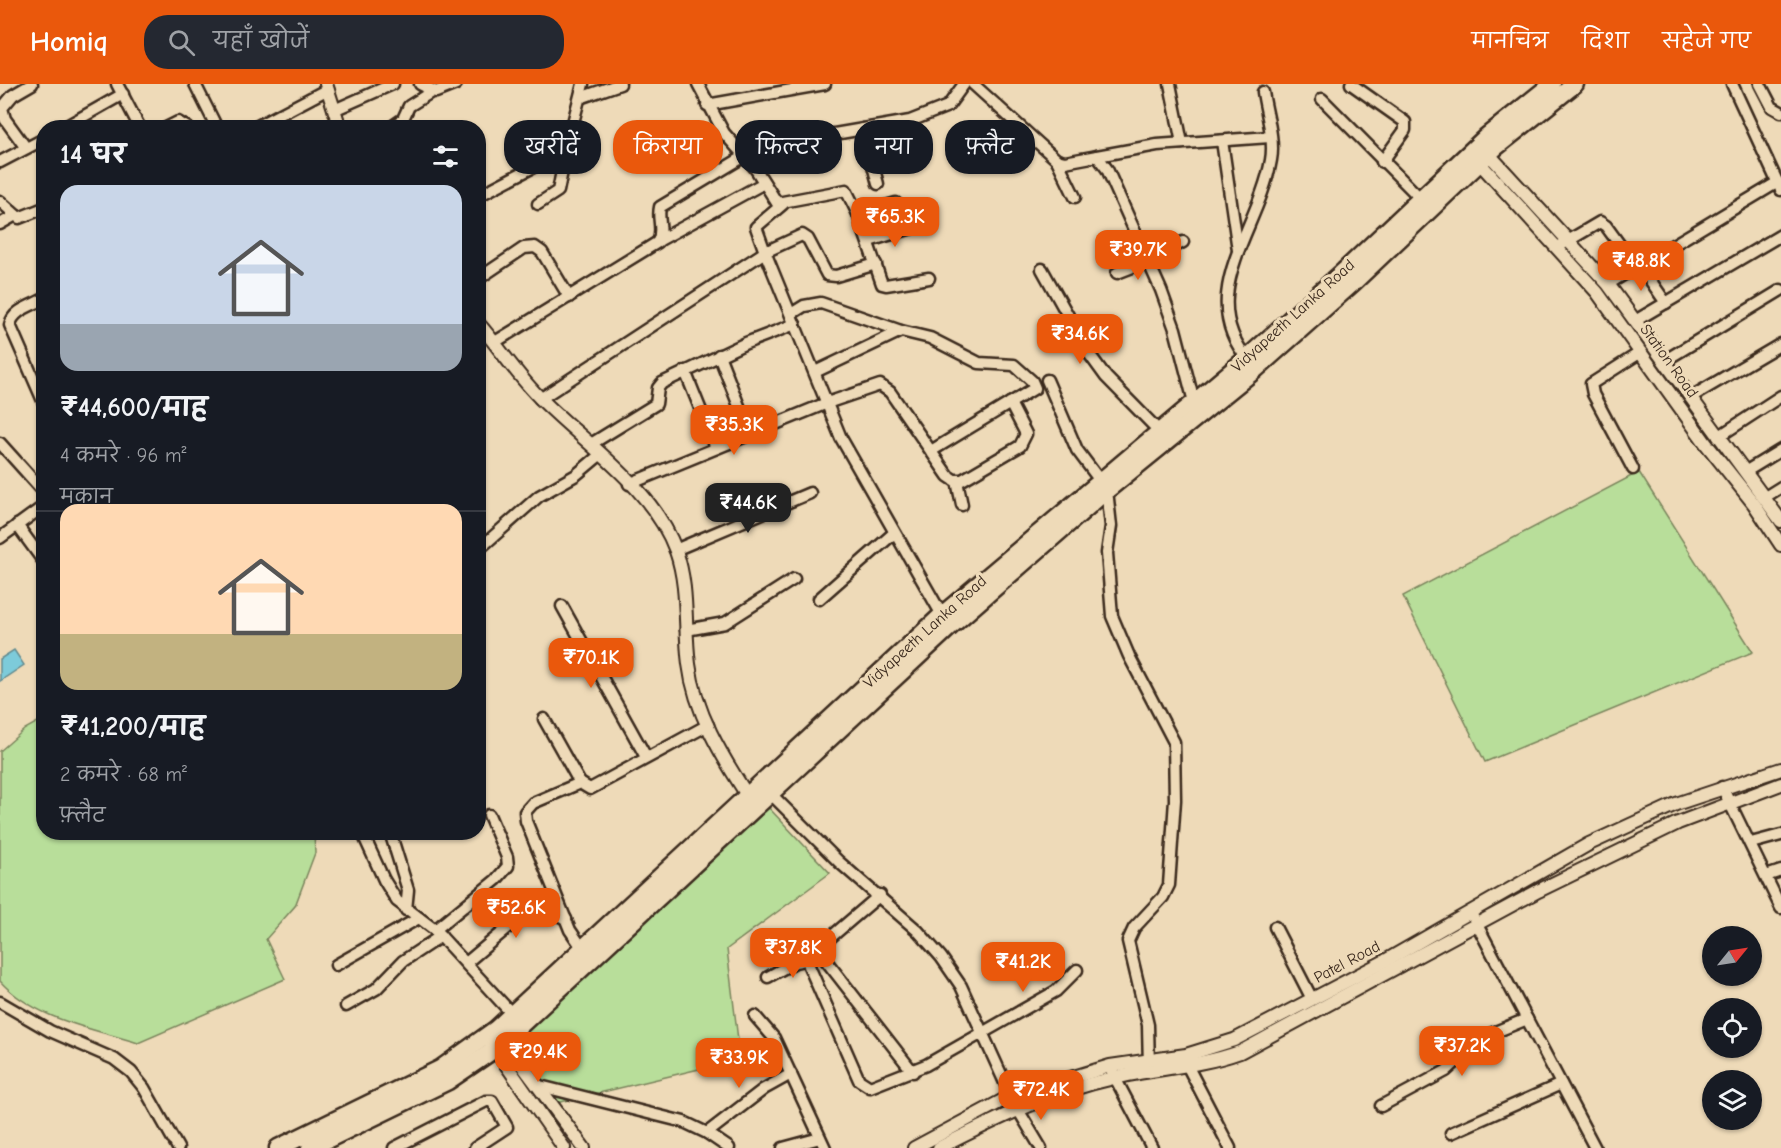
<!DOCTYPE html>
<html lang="hi">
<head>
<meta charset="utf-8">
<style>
	:root { --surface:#171b24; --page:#242831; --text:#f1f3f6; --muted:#9ea1a6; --line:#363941; --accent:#ea580c }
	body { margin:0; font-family:"Comic Neue","Playpen Sans Deva",sans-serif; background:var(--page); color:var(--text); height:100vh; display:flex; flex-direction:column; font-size:22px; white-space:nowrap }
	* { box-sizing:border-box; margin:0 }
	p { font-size:20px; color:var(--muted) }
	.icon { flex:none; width:33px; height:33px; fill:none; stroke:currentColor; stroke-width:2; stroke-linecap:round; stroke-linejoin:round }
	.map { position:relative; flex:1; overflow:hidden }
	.sheet { position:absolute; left:36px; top:36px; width:450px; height:720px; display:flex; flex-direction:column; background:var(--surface); border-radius:24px; box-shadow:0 2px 4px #0004 }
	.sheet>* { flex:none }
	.guide { position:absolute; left:504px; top:36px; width:570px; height:54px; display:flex; gap:12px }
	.needle { width:39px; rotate:60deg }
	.fabs { position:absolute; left:1702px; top:842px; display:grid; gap:12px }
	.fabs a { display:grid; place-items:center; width:60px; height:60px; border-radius:50%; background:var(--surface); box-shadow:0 2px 4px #0004; font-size:30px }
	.price { position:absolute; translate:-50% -51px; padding:0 14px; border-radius:12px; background:var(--accent); color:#fff; font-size:20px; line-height:39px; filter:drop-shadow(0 2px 3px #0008) }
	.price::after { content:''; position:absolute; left:50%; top:36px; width:18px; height:14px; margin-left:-9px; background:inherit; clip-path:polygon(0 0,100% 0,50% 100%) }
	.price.on { background:#222; color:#fff }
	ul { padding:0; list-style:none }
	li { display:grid; align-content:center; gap:12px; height:318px; padding:0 24px }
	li+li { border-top:2px solid var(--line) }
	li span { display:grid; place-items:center; height:186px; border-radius:18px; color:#555 }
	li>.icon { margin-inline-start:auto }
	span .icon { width:108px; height:108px; fill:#fffc; stroke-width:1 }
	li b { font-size:26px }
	h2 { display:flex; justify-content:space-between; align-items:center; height:72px; padding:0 24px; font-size:26px }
	.pill { padding:0 21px; border-radius:24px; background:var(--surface); box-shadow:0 2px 4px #0004; font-size:21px; line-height:54px }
	.pill.on { background:var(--accent); color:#fff }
	header { display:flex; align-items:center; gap:36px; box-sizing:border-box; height:84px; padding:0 30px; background:var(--accent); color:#fff }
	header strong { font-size:28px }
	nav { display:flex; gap:33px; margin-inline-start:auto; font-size:21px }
	.search { width:420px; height:54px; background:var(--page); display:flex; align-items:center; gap:15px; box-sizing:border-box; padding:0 21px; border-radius:24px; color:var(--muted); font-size:22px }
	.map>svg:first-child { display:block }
	.green { fill:#b8de9a; stroke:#7a845c; stroke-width:1.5 }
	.water { fill:#7dcbda; stroke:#638b8f; stroke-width:1.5 }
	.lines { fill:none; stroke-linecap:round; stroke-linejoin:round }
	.minor-casing { stroke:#3b2a1e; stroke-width:15 }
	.tertiary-casing { stroke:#3b2a1e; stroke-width:16 }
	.primary-casing { stroke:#3b2a1e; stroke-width:21 }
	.minor { stroke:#eedab8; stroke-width:10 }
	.tertiary { stroke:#eedab8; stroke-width:12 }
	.primary { stroke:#eedab8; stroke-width:16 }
	.labels { text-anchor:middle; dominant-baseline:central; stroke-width:6; stroke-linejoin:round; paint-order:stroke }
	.street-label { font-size:16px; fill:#3b2a1e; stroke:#eedab8 }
</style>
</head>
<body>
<header>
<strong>Homiq</strong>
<div class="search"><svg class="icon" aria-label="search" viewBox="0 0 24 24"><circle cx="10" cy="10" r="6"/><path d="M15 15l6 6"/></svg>यहाँ खोजें</div>
<nav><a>मानचित्र</a><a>दिशा</a><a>सहेजे गए</a></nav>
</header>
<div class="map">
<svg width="1781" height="1064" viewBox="0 0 1781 1064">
	<rect width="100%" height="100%" fill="#eedab8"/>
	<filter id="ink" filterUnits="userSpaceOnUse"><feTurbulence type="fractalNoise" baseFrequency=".0167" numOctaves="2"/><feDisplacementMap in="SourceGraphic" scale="12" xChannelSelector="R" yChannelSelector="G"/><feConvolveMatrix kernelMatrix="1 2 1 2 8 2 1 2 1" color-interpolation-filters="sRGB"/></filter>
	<g filter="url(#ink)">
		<g class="green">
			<path d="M 1639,388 L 1753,568 L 1485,678 L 1403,512 Z"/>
			<path d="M 43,635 L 44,748 L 314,749 L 315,769 L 295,822 L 266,855 L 285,895 L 138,959 C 91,944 34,935 0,897 L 0,667 L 25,645 Z"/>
			<path d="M 769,724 L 830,789 L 727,865 L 738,956 L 699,985 L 553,1020 L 509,949 Z"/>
		</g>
		<path class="water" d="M 14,566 L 24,581 L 0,597 L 0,575 Z"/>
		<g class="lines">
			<defs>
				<g id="minor">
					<path d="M 117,0 L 140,44"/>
					<path d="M 195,0 L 217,44"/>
					<path d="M 420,0 L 436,8 L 456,0"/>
					<path d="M 698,0 L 724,49 L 755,84 L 777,119 L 846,106 L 858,130 L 882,200 L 886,201 L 929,194"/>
					<path d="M 973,0 L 1057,76 L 1065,78 L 1097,72 L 1107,85 L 1161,206 L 1175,245 L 1194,318"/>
					<path d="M 1170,0 L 1182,59"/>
					<path d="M 1351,0 L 1405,38 L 1405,46 L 1382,78"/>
					<path d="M 1732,0 L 1781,106"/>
					<path d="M 1760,0 L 1772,23 L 1781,28"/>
					<path d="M 580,14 L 620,0"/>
					<path d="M 1322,15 L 1421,115"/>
					<path d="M 707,21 L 825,0"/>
					<path d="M 334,26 L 393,0"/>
					<path d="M 63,44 L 123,10"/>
					<path d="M 166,44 L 178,38 L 188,44"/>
					<path d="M 254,44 L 328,5"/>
					<path d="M 390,44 L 403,35 L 409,22 L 433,7"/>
					<path d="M 863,45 L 878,100"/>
					<path d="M 1222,57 L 1238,166"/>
					<path d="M 26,64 L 5,35 L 2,24 L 13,11 L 32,0"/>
					<path d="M 1097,72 L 1157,61 L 1270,53"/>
					<path d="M 1057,76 L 1075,113"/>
					<path d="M 0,78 L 44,55"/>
					<path d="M 478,112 L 562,68 L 567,62 L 583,0"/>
					<path d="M 0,117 L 19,134 L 44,124"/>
					<path d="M 538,120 L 558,107 L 567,62"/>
					<path d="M 783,120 L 756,143 L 765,168 L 802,151 L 808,155 L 827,191 L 836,192 L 876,180"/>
					<path d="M 858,130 L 896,119"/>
					<path d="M 0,140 L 14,132"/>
					<path d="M 658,157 L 764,99"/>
					<path d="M 869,157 L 912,144"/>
					<path d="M 1561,161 L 1600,138 L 1606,142 L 1635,182"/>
					<path d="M 1148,176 L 1183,158"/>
					<path d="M 1639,180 L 1666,219"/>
					<path d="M 1042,185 L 1090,271 L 1106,293 L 1159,347"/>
					<path d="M 1117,189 L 1148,177"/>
					<path d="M 478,195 L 524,164 L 535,163 L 542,168 L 569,213"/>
					<path d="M 1608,200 L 1778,98"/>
					<path d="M 44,215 C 31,222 13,226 10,241 L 44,319"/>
					<path d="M 791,230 L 804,222 L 821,219 L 901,247"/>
					<path d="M 1635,237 L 1781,151"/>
					<path d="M 495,258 L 658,158 C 664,145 657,136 660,123 L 745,72 L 811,54 L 910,37 L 948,22 L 964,0"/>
					<path d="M 719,271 L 750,350"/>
					<path d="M 1664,277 L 1781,206"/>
					<path d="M 1250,278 C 1192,212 1259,146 1271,76 C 1275,55 1266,29 1263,8"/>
					<path d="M 685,287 L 716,364"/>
					<path d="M 815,288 L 901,247 L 930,254 L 979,279 L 1014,281 L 1032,297 L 1035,304 L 931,367"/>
					<path d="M 1047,296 L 1077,366 L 1107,406 L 1111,442 L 1107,469 L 1112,532 L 1129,572 L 1174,658 L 1175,716 L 1169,801 L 1163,813 L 1134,844 L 1128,857 L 1148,941 L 1149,984"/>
					<path d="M 1691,313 L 1781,260"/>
					<path d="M 540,315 L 765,168 L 841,354 L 942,531"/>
					<path d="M 1718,353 L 1781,312"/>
					<path d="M 0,359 L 44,408"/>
					<path d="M 591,360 L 656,320 L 658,304 L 662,299 L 746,259 L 795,240"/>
					<path d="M 1633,385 L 1593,310 L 1591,300 L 1641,268"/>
					<path d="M 1745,388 L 1781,366"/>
					<path d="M 957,397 L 962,421"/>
					<path d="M 629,400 L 827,319 L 880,301 L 890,308 L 948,392 L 954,396 L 962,396 L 1020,362 L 1026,350 L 1010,319"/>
					<path d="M 1765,413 L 1781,403"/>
					<path d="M 17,441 L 44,478"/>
					<path d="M 0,454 L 44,422"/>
					<path d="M 478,466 L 539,412 L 576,391 L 601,370"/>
					<path d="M 675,466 L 810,409"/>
					<path d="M 819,515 L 894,449"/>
					<path d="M 562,522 L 646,673"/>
					<path d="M 686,546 L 725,539 L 794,495"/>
					<path d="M 544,635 L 580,699 L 590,705 L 708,641"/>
					<path d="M 580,699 L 533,719 L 525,728 L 526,737 L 570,846 L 583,865"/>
					<path d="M 1722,703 L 1781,824"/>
					<path d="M 766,705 L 839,778 L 918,847 L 941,873 L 961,902 L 1011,1012"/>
					<path d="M 362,748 L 384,796 L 397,817 L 435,846 L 513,931"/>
					<path d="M 390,748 L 408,806 L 406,826"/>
					<path d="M 1751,759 L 1781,751"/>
					<path d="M 1766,792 L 1781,787"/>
					<path d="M 880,811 L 817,865 L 810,875 L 809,882 L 859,996 L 870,1003 L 926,981 L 1056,907 L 1077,886"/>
					<path d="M 1473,833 L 1595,1064"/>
					<path d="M 1275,843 L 1312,915"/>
					<path d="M 435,846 L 496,796 L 508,782 L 507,773 L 489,731"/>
					<path d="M 817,865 L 913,988"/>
					<path d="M 466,879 L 536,820 L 566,835"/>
					<path d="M 336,881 L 419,834"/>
					<path d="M 768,893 L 795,878 L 810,875"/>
					<path d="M 0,918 L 50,947 L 114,975 L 131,988 L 144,1004 L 178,1064"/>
					<path d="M 346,922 L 376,905 L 403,877 L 441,852"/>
					<path d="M 755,932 L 774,954 L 825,1064"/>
					<path d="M 1186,974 L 1188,983 L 1230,1064"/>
					<path d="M 1112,988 L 1152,1064"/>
					<path d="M 536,1001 L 684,1038 L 707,1049 L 729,1064"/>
					<path d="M 1381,1022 L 1446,987 L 1483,953 L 1527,935"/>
					<path d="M 1017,1024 L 1041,1064"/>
					<path d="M 707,1049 L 764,1005 L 791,990"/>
					<path d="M 1451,1049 L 1561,1000"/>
					<path d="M 394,1064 L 486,1017 L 492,1017 L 507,1043 L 475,1064"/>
					<path d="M 783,1064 L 820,1054"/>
				</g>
				<g id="tertiary">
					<path d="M 326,0 L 340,44"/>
					<path d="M 1484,65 L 1608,200 L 1781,437"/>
					<path d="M 1475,74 L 1597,208 L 1707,361 L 1754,420 L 1781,461"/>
					<path d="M 478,239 C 500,264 518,293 542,316 C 588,362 653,404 676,467 C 689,504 684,542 689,580 C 695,628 721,671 747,711"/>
					<path d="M 500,951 L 584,1064"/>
					<path d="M 491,959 L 564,1064"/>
					<path d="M 914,1064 L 1011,1012 L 1110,982 L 1186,971 L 1234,956 L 1385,877 L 1589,760 L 1676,720 L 1781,685"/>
					<path d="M 939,1064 C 996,1035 1051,1008 1114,994 C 1156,984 1198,983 1240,968 L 1538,807 L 1678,739 L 1781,700"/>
				</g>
				<g id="primary">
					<path d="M 278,1064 L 440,985 L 496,945 L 942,531 L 1247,274 L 1344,187 L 1487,52 L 1552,0"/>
					<path d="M 310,1064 L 448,997 L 495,965 L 952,541 L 1107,406 L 1256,285 L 1354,198 L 1496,63 L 1575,0"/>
				</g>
			</defs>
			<use href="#minor" class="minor-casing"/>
			<use href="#tertiary" class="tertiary-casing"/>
			<use href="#primary" class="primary-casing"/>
			<use href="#minor" class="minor"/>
			<use href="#tertiary" class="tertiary"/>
			<use href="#primary" class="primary"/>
		</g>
	</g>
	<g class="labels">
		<g class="street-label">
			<text transform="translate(1293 232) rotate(-42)">Vidyapeeth Lanka Road</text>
			<text transform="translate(1669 277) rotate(54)">Station Road</text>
			<text transform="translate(925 548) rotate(-42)">Vidyapeeth Lanka Road</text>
			<text transform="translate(1347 878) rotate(-28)">Patel Road</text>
		</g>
	</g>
</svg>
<div class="fabs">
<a><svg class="needle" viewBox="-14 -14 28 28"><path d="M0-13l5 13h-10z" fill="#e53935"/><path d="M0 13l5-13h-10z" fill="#9ea1a6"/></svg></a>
<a><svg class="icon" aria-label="locate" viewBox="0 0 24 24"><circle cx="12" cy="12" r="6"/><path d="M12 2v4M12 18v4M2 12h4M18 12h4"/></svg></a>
<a><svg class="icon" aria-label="layers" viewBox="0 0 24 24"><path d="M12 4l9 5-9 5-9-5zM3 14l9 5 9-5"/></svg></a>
</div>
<b class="price" style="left:895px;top:164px">₹65.3K</b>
<b class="price" style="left:1138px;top:197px">₹39.7K</b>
<b class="price" style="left:1641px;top:208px">₹48.8K</b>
<b class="price" style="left:1080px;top:281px">₹34.6K</b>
<b class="price" style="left:734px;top:372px">₹35.3K</b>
<b class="price on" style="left:748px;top:450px">₹44.6K</b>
<b class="price" style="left:591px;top:605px">₹70.1K</b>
<b class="price" style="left:516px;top:855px">₹52.6K</b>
<b class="price" style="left:793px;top:895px">₹37.8K</b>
<b class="price" style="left:1023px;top:909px">₹41.2K</b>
<b class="price" style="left:1462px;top:993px">₹37.2K</b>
<b class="price" style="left:538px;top:999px">₹29.4K</b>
<b class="price" style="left:739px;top:1005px">₹33.9K</b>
<b class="price" style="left:1041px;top:1037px">₹72.4K</b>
<div class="guide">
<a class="pill">खरीदें</a>
<a class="pill on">किराया</a>
<a class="pill">फ़िल्टर</a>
<a class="pill">नया</a>
<a class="pill">फ़्लैट</a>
</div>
<section class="sheet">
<h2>14 घर<svg class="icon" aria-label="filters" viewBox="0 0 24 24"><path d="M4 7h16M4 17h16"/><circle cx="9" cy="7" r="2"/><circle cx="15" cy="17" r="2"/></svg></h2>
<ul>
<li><span style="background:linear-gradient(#c9d6e8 75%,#9aa5b1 0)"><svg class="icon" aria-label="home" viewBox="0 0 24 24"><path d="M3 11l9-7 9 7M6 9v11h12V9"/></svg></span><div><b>₹44,600/माह</b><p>4 कमरे · 96 m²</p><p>मकान</p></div></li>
<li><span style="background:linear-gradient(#ffd9b3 70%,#c2b280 0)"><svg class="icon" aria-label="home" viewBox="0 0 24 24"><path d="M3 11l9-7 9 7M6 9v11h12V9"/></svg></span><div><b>₹41,200/माह</b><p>2 कमरे · 68 m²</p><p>फ़्लैट</p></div></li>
</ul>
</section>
</div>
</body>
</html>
